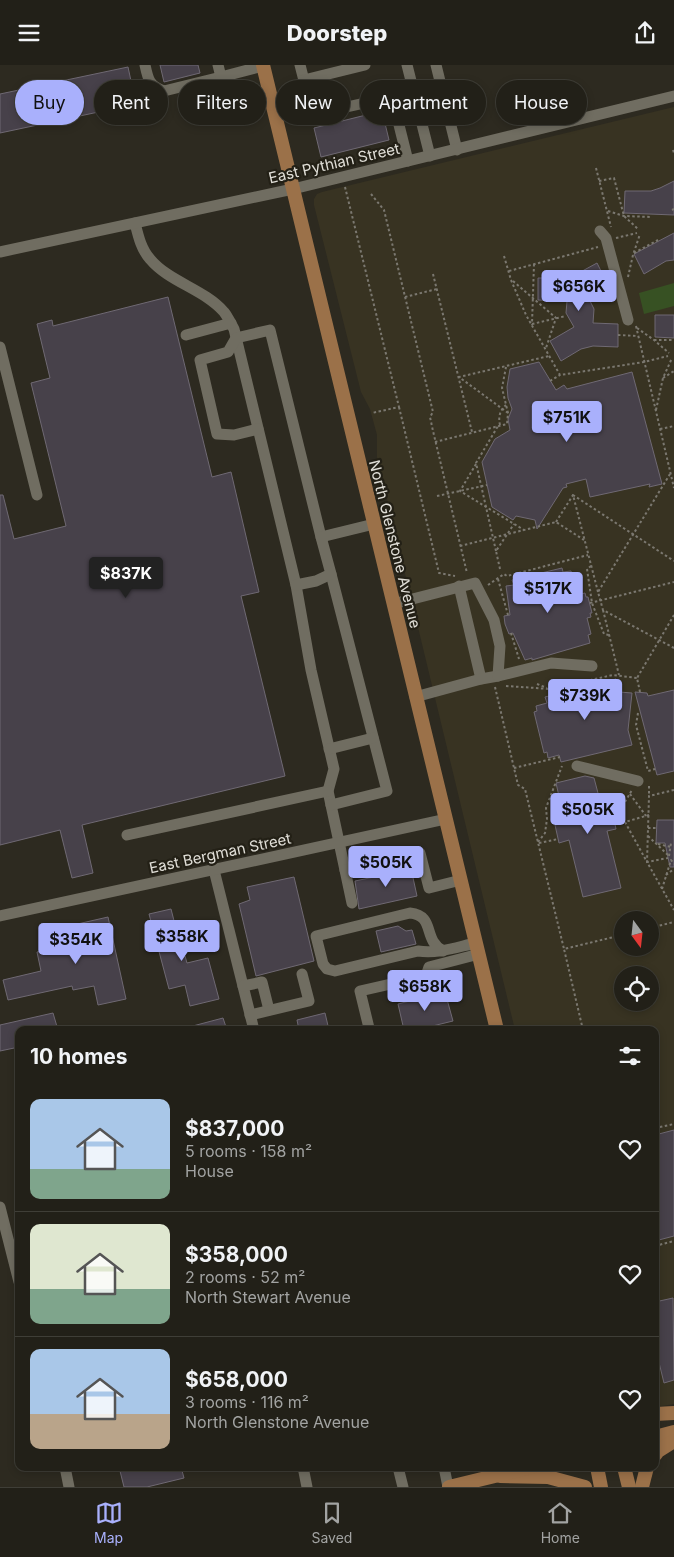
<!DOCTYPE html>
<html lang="en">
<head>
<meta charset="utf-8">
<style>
	:root { --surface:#222018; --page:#2a2821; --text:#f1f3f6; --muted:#a2a3a2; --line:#3f3e37; --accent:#a9b0fc }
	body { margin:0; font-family:Inter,sans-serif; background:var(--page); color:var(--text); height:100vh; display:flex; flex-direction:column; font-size:19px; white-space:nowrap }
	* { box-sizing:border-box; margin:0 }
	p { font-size:16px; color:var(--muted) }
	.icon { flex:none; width:28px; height:28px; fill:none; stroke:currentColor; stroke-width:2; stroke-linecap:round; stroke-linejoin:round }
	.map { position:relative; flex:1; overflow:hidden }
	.side { position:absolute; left:15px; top:961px; width:644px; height:445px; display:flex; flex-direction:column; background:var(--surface); border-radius:10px; box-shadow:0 2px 8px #0003,0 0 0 1px var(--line) }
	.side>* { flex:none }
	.top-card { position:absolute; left:15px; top:15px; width:645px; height:45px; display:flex; gap:10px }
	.needle { width:32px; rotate:165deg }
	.buttons { position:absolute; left:614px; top:846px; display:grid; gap:10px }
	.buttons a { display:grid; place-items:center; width:45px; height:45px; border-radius:50%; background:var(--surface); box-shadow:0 2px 8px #0003,0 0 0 1px var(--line); font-size:25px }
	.price { position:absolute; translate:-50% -42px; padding:0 11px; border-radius:5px; background:var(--accent); color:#111; font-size:16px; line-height:32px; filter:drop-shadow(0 1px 2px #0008) }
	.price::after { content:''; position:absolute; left:50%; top:30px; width:15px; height:11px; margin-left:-8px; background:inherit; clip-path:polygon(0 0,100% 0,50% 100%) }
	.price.current { background:#222; color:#fff }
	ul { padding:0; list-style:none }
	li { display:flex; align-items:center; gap:15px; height:125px; padding:0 15px }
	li+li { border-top:1px solid var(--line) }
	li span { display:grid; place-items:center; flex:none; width:140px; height:100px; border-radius:10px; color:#555 }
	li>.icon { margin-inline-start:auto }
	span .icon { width:60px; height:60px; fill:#fffc; stroke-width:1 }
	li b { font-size:21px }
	h2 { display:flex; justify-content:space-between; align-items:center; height:60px; padding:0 15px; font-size:21px }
	.chip { padding:0 18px; border-radius:22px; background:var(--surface); box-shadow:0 2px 8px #0003,0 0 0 1px var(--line); font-size:18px; line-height:45px }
	.chip.current { background:var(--accent); color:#111 }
	header { display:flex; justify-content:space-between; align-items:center; height:65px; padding:0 15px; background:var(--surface); font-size:22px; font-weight:800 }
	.menu { display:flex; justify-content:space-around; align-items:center; height:70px; border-top:1px solid var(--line); background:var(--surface); font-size:14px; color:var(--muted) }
	.menu a { display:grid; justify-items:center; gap:2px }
	.menu .current { color:var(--accent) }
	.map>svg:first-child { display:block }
	.built { fill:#383322; fill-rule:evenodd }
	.green { fill:#375123 }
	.building { fill:#47414a; stroke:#6f6973 }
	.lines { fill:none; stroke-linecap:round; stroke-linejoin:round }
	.path { stroke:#7b7870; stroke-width:2; stroke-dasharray:2.5 2.5; stroke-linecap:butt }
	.minor { stroke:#706d61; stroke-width:11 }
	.major { stroke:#9b7149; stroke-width:14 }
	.labels { text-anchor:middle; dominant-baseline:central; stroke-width:4.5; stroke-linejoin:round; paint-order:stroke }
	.street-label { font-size:15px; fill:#e0ded7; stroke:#232016 }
</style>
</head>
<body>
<header><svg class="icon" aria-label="menu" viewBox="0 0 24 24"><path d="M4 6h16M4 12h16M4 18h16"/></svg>Doorstep<svg class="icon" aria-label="share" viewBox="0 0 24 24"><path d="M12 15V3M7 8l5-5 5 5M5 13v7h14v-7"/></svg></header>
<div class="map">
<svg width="674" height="1422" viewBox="0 0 674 1422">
	<rect width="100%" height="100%" fill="#2d2a20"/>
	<path class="built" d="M 674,42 L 674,1339 L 662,1341 L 655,1340 L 655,965 L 515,965 L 377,392 L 377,370 L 370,344 L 361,327 L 314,140 L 314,134 L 317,129 L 322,127 ZM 622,855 L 650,855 L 650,882 L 622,882 ZM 622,910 L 650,910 L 650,938 L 622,938 Z"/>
	<path class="green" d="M 674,218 L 674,241 L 644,249 L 639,228 Z"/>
	<g class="building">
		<path d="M 160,0 L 198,0 L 200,8 L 164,17 Z"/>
		<path d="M 128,2 L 131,16 L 133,16 L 135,23 L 133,24 L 136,39 L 0,68 L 0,29 Z"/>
		<path d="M 382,46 L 389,75 L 321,92 L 314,63 Z"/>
		<path d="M 674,116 L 674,150 L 624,148 L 625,126 L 651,126 L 660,123 Z"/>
		<path d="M 674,168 L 674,195 L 666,196 L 644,209 L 634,189 Z"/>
		<path d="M 597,198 L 607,218 L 587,230 L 594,244 L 593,258 L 618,259 L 618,282 L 593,281 L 581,284 L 561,296 L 550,276 L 574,262 L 566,248 L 567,236 L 538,235 L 538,213 L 564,213 L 575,210 Z"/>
		<path d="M 168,232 L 212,412 L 231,407 L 259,527 L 241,531 L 285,711 L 82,760 L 93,808 L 72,813 L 60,765 L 0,780 L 0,430 L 3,430 L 14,474 L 66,461 L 31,318 L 50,313 L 37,259 L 52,255 L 53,261 Z"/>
		<path d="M 655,250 L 674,250 L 674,273 L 655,272 Z"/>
		<path d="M 539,297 L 556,325 L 564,320 L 567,324 L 632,307 L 662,419 L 649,422 L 650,419 L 590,432 L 586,414 L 566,419 L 567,422 L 563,423 L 537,464 L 535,455 L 516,451 L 513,455 L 492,442 L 482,397 L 495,374 L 510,365 L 508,354 L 512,344 L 508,333 L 507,322 L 510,304 Z"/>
		<path d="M 562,503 L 563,507 L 571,506 L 573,514 L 577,513 L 581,529 L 585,528 L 586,532 L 588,532 L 592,548 L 590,548 L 591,552 L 587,553 L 591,569 L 588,570 L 590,578 L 532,595 L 532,593 L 525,595 L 513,568 L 509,569 L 505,559 L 504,551 L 510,550 L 506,521 L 514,520 L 512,515 Z"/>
		<path d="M 616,614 L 619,627 L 632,628 L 628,665 L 632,680 L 561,697 L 559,690 L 548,693 L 547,687 L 544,688 L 534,647 L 537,646 L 536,641 L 547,638 L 545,632 Z"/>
		<path d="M 674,625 L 674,706 L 657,710 L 635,627 L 647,628 L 648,631 Z"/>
		<path d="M 585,711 L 594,713 L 603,747 L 612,745 L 616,764 L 607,766 L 621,823 L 583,832 L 569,775 L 559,778 L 555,760 L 565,758 L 556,718 Z"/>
		<path d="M 657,755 L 674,755 L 674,802 L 670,802 L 665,778 L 656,778 Z"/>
		<path d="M 410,799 L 417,831 L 359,844 L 355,816 L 398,807 L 397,802 Z"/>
		<path d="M 294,812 L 314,896 L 256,911 L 239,839 L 250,835 L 247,822 Z"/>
		<path d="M 171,844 L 183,891 L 185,891 L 187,898 L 208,893 L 219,934 L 190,941 L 185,920 L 169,924 L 149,849 Z"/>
		<path d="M 108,852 L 126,934 L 98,940 L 94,921 L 73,925 L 72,921 L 8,935 L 3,915 L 41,906 L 37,887 L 64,881 L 60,863 Z"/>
		<path d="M 398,861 L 406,866 L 412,865 L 416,879 L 381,887 L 376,866 Z"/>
		<path d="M 445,927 L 453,956 L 416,965 L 404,965 L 398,939 Z"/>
		<path d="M 53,948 L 58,965 L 19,965 L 19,982 L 0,986 L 0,960 Z"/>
		<path d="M 325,948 L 329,965 L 299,965 L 297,955 Z"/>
		<path d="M 223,953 L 227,965 L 189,965 L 189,962 Z"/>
		<path d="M 674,1065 L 674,1171 L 655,1176 L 655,1070 Z"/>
		<path d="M 673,1233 L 674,1315 L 664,1318 L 655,1281 L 655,1237 Z"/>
		<path d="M 119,1402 L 181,1402 L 184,1413 L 147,1422 L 124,1422 Z"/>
	</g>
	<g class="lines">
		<g class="path">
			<path d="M 673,85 L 674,88"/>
			<path d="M 596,103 L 611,162"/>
			<path d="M 599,116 L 614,113 L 624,151 L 638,164"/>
			<path d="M 345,122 L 399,342 L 372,348"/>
			<path d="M 371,129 L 384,145 L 433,347 L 430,352 L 433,366 L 467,508"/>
			<path d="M 672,145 L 674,144"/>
			<path d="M 608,146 L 624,151 L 652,152"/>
			<path d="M 616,173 L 637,168"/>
			<path d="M 634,188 L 658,175"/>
			<path d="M 504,191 L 511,215 L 526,250 L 560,310 L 644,297 L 668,291"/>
			<path d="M 534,199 L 532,259 L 566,251"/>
			<path d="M 509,206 L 598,182"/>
			<path d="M 433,209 L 472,367"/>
			<path d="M 628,212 L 633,190 L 640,169"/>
			<path d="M 513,216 L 556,253 L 546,283"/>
			<path d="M 405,232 L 437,224"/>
			<path d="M 636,261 L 674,423"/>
			<path d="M 637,263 L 654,275 L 669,288"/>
			<path d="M 618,270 L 638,271"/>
			<path d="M 654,275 L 674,275"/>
			<path d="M 663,313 L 674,306"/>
			<path d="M 550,316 L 560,310"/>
			<path d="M 399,342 L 439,508 L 455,511"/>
			<path d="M 656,345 L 663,313 L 672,293"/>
			<path d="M 508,348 L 459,312 L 549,291"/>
			<path d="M 500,360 C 498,352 500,345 506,340"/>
			<path d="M 660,364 L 674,361"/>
			<path d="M 435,377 L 507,359 L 508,348 L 502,323 L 506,302"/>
			<path d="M 476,399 L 460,426 L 524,465"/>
			<path d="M 670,409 L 598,527 L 603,545 L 674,583"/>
			<path d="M 437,431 L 487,420"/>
			<path d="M 556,457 L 573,430"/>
			<path d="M 460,481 L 556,457 L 584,475"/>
			<path d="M 496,486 L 476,398 L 498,361"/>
			<path d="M 591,501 L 587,504 L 592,538 L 604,569 L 609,570"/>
			<path d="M 500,504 L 496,486 L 514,459"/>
			<path d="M 498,514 L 508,550"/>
			<path d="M 488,520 L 504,509 L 507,511 L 588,490"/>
			<path d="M 598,527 L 573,430 L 674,496"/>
			<path d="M 590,538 L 674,517"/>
			<path d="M 603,545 L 619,610"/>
			<path d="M 511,568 L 519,594"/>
			<path d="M 537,619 L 547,623"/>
			<path d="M 506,621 L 550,624 L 613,610 L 637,613"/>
			<path d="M 495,622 L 518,720 L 525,724 L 564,884"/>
			<path d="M 640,627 L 637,613 L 674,550"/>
			<path d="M 638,648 L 636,660 L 648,706 L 655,704"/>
			<path d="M 514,703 L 560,692"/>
			<path d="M 649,721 L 649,731"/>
			<path d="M 674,725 L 649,731 L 647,797 L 674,845"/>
			<path d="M 630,729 L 646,751"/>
			<path d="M 649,750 L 625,757 L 647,797 L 668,793"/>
			<path d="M 615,759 L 625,757"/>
			<path d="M 616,759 L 615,754 L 632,725"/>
			<path d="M 648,763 L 656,763"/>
			<path d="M 648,771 L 669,791"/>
			<path d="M 538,777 L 545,768 L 547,754 L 546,743 L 562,701"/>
			<path d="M 539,778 L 558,774"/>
			<path d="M 658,779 L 671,782"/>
			<path d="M 669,791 L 671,778"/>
			<path d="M 666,810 L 674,804"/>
			<path d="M 662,824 L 671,795 L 674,799"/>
			<path d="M 650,863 L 674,857"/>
			<path d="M 583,965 L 564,884 L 622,870"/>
			<path d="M 655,1063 L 674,1059"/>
			<path d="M 655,1181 L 674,1176"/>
		</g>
		<g class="minor">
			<path d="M 145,0 C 148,14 149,21 164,26 L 221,12"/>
			<path d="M 218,0 L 221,12 L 263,1"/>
			<path d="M 300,0 L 311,43"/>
			<path d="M 407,0 L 430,91"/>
			<path d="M 436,0 L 457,85"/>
			<path d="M 304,15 L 365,0"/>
			<path d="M 275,52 L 311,43 L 333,45 L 392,32 L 408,96"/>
			<path d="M 135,158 C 138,170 141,184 150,194 C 169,217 204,224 224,247 C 228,252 231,259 234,264 L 296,520 L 311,605 L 334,704 L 328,726 L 345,805"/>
			<path d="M 600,166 L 606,173 L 628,255"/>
			<path d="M 0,187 L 293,124 L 674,31"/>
			<path d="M 186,270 L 231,258"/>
			<path d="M 0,282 L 37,430"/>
			<path d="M 258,364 L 234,370 L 217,369 L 200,295 L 228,287 L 236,273 L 270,265 L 321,472"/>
			<path d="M 331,509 L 387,726 L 331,740"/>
			<path d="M 296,520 L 316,516 L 331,509 L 321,472 L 374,459"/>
			<path d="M 459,521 L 481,614"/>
			<path d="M 393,539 L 475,518 L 494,555 L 500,581 L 498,611 L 481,614 L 415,632"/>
			<path d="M 498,611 L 551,598 L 592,601"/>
			<path d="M 329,684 L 373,673"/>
			<path d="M 577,701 L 638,716"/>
			<path d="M 127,770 L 328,726"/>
			<path d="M 214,805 L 254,965"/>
			<path d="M 352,838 L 345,805 L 420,788 L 429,823 L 461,815"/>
			<path d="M 0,851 L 446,754"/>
			<path d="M 443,886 C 422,874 436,851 410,848 L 316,871 L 323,899 L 327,904 L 335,906 L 418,886 C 438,889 457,882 476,878"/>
			<path d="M 243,921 L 262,917 L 269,945"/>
			<path d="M 250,950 L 309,936 L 302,909"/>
			<path d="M 369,963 L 360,926 L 426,911 L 429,902 L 479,889"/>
			<path d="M 0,1142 L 19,1217"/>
			<path d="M 65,1402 L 69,1422"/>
			<path d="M 303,1402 L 307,1422"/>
			<path d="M 398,1402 L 403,1422"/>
			<path d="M 444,1402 L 448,1422"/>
		</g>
		<g class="major">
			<path d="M 263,0 L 497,965"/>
			<path d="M 655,1349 L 674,1348"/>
			<path d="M 655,1372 L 674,1367"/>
			<path d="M 655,1390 L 658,1386 L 674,1376"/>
			<path d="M 597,1402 L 601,1422"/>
			<path d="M 624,1402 L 629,1422"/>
			<path d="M 500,1411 L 548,1412 L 585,1422"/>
			<path d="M 449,1422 L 532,1402"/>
			<path d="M 642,1422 L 647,1402"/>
		</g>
	</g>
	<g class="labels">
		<g class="street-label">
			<text transform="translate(334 98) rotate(-13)">East Pythian Street</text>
			<text transform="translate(395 479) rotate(76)">North Glenstone Avenue</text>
			<text transform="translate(220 788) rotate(-12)">East Bergman Street</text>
		</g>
	</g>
</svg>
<div class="buttons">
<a><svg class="needle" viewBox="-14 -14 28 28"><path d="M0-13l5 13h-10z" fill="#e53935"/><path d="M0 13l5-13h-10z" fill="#a2a3a2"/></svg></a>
<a><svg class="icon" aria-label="locate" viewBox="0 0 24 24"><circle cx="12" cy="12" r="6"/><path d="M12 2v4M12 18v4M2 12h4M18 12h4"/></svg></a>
</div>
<b class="price" style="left:579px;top:247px">$656K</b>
<b class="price" style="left:567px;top:378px">$751K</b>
<b class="price current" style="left:126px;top:534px">$837K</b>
<b class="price" style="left:548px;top:549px">$517K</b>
<b class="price" style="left:585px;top:656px">$739K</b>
<b class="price" style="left:588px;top:770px">$505K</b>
<b class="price" style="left:386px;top:823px">$505K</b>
<b class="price" style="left:182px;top:897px">$358K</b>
<b class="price" style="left:76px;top:900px">$354K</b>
<b class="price" style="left:425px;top:947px">$658K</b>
<div class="top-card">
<a class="chip current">Buy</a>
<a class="chip">Rent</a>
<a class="chip">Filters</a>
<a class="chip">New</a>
<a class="chip">Apartment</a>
<a class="chip">House</a>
</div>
<section class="side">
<h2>10 homes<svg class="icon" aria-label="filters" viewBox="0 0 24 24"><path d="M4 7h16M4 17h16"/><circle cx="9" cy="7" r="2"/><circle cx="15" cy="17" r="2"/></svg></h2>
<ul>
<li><span style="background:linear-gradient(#a9c7e8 70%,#7fa58c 0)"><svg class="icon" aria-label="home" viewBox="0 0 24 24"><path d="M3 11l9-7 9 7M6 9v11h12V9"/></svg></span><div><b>$837,000</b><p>5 rooms · 158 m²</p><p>House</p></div><svg class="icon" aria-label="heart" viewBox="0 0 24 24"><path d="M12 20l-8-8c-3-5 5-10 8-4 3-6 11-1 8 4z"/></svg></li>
<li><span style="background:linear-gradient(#dfe7d0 65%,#7fa58c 0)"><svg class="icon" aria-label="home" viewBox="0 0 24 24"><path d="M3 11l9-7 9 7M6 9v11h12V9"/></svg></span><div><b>$358,000</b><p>2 rooms · 52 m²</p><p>North Stewart Avenue</p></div><svg class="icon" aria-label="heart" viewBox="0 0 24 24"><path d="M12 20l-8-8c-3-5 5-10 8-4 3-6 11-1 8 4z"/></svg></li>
<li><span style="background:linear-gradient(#a9c7e8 65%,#b9a48a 0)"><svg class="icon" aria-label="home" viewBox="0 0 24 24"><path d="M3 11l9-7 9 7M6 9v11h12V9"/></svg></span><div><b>$658,000</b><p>3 rooms · 116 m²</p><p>North Glenstone Avenue</p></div><svg class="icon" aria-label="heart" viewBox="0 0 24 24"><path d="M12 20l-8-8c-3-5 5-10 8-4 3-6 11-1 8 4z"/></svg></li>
</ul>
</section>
</div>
<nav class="menu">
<a class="current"><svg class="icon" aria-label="map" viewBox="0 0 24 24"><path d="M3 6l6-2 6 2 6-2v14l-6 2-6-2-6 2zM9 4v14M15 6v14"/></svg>Map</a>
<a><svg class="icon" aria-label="saved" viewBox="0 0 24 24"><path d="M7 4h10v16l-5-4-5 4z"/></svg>Saved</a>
<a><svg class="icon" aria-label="home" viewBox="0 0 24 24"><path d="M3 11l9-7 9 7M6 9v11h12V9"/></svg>Home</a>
</nav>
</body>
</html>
